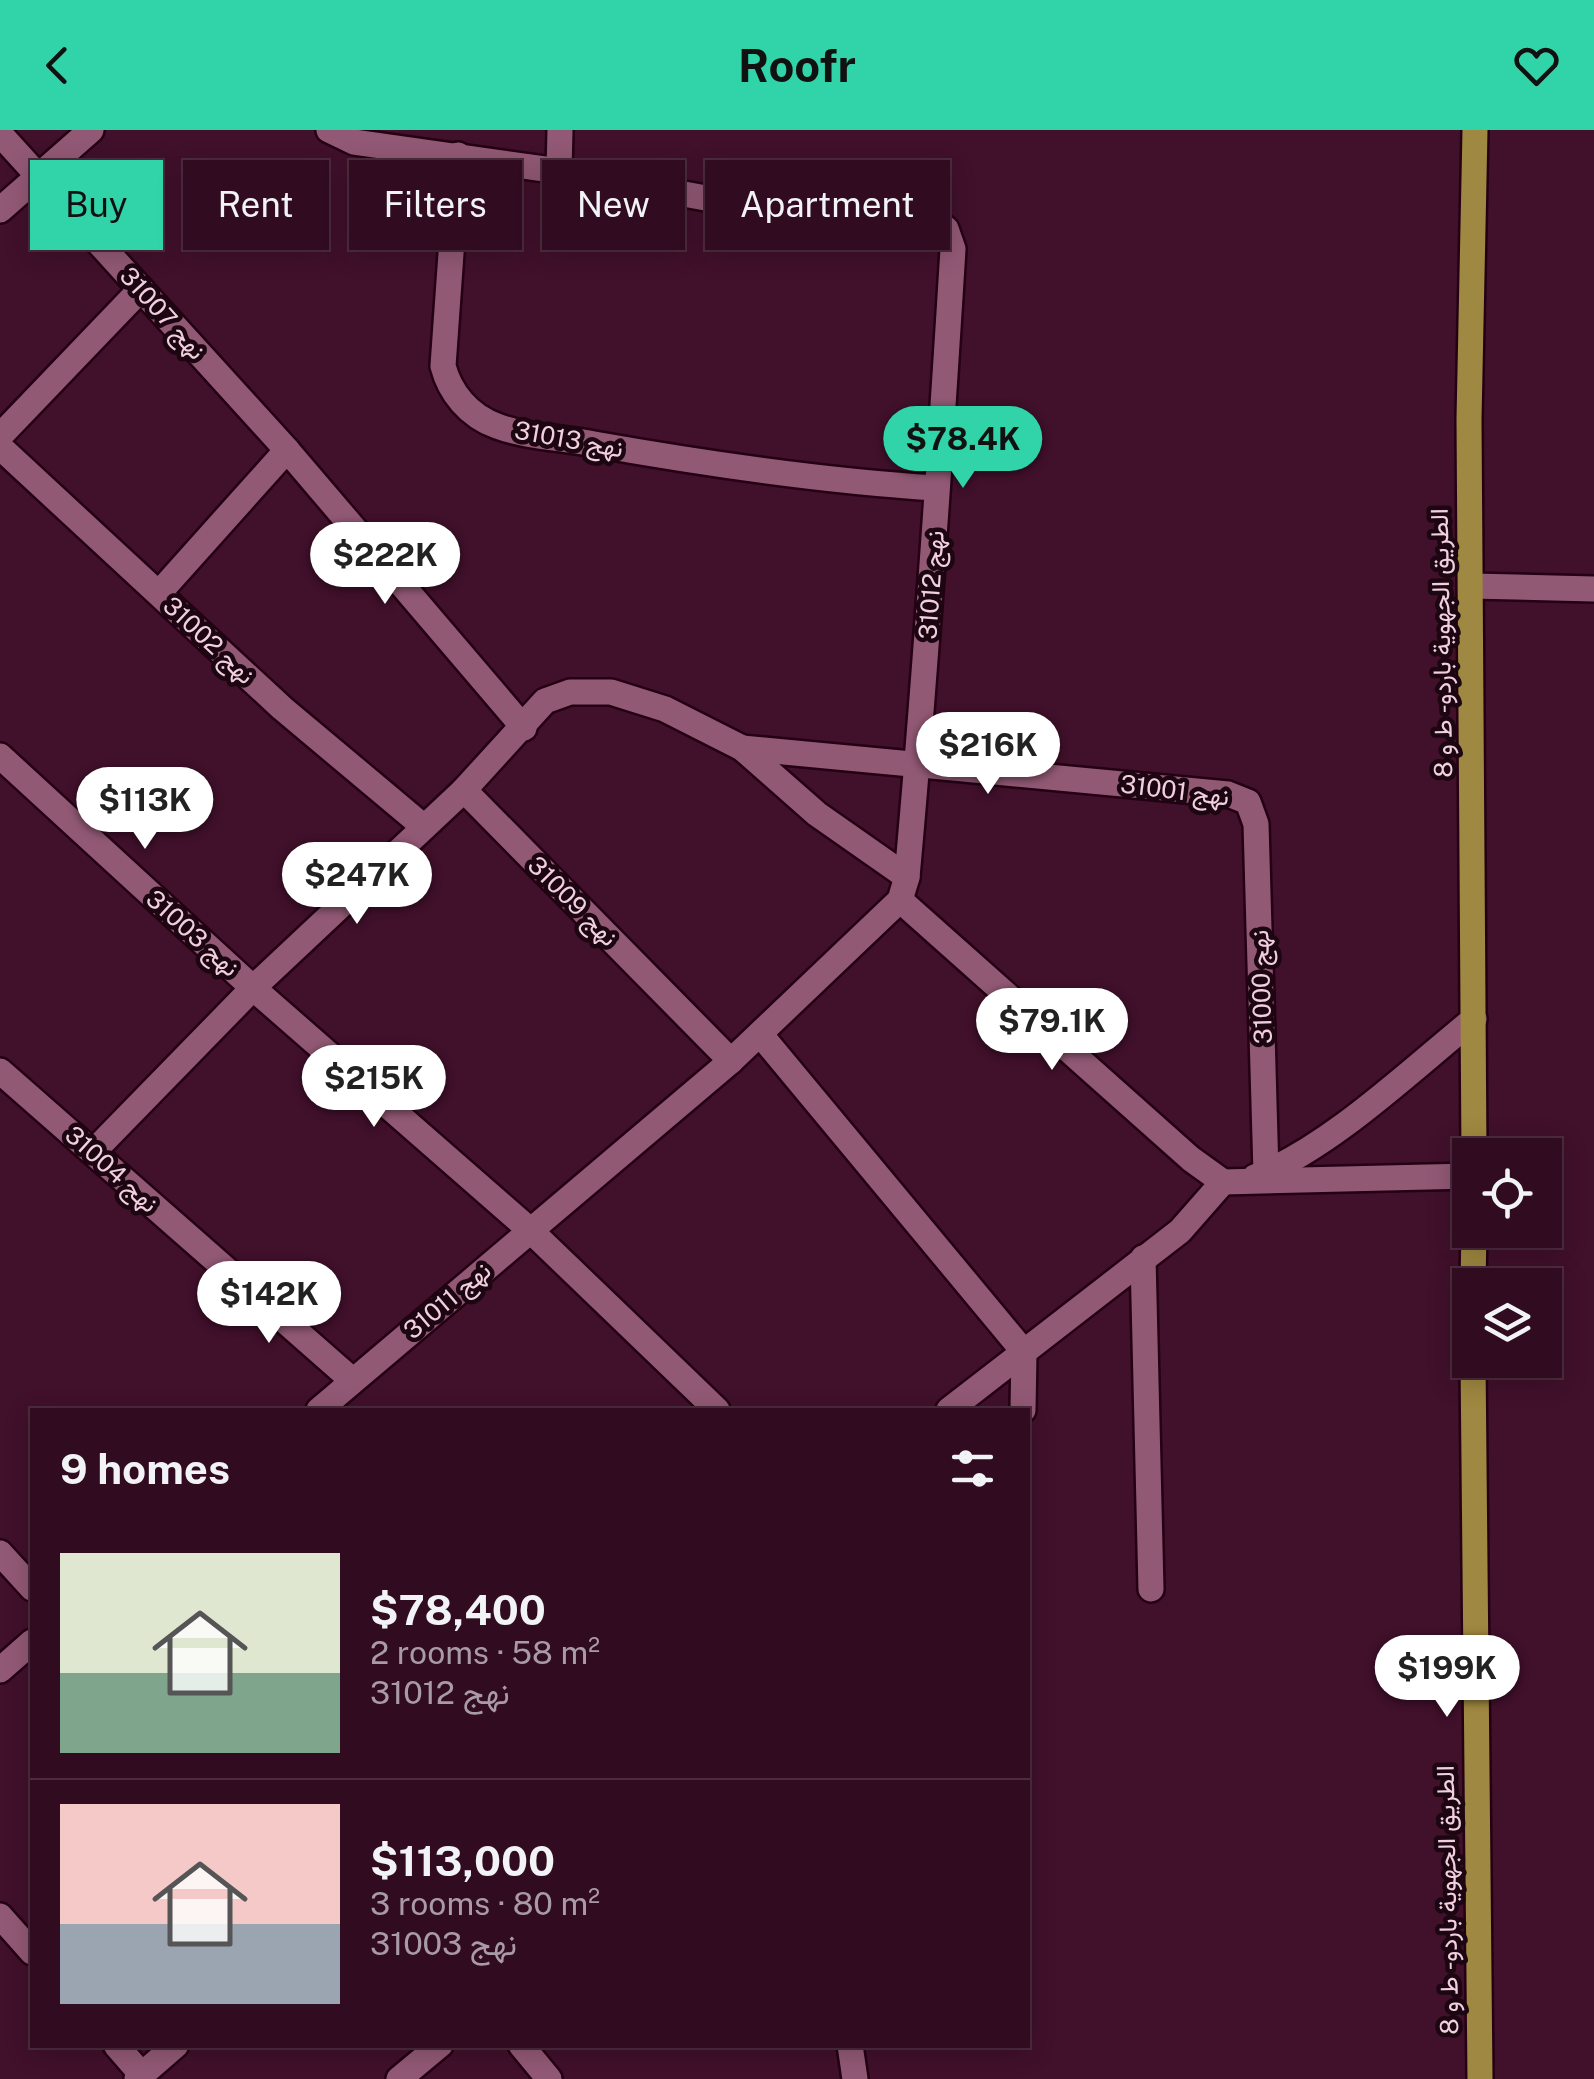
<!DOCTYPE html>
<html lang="en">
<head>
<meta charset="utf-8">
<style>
	:root { --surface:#310c20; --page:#3d1a2d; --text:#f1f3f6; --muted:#a89ba5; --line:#4c2c3e; --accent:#31d4a9 }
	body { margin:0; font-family:"Public Sans",Vazirmatn,sans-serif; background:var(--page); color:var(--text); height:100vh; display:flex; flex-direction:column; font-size:38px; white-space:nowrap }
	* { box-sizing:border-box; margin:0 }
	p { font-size:32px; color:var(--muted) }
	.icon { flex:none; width:55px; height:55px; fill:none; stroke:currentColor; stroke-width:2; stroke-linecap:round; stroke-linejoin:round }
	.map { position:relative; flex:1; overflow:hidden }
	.side { position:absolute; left:30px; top:1278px; width:1000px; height:640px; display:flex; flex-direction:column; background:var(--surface); border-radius:0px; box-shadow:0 5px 25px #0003,0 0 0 2px var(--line) }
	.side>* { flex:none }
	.hud { position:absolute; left:30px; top:30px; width:1000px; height:90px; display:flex; gap:20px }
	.tools { position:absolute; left:1452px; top:1008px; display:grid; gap:20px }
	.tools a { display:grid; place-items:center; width:110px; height:110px; border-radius:0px; background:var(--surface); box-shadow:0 5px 25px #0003,0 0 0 2px var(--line); font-size:50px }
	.price { position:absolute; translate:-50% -85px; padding:0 22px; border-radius:35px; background:#fff; color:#222; font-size:32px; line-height:65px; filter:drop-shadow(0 2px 5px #0008) }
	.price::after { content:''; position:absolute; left:50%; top:60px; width:30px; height:22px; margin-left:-15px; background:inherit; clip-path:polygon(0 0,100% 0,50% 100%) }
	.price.active { background:var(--accent); color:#111 }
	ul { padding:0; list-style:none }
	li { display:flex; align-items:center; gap:30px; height:250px; padding:0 30px }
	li+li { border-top:2px solid var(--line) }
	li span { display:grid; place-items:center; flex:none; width:280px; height:200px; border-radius:0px; color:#555 }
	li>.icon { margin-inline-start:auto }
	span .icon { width:120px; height:120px; fill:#fffc; stroke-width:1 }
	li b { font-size:42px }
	h2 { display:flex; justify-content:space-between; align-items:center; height:120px; padding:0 30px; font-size:42px }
	.tag { padding:0 35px; border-radius:0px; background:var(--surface); box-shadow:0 5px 25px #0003,0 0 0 2px var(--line); font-size:35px; line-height:90px }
	.tag.active { background:var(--accent); color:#111 }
	header { display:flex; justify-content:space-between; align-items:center; height:130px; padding:0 30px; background:var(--accent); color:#111; font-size:45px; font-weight:700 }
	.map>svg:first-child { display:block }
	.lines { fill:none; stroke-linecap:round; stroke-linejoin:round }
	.minor-casing { stroke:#250014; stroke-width:30 }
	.major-casing { stroke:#250014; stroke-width:30 }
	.minor { stroke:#925975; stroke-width:25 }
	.major { stroke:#9f8841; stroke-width:25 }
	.labels { text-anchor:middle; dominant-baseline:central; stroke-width:9; stroke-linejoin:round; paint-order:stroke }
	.street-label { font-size:25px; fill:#f1cfde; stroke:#1b0611 }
</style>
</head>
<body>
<header><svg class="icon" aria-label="back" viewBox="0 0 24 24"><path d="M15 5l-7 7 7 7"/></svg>Roofr<svg class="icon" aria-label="heart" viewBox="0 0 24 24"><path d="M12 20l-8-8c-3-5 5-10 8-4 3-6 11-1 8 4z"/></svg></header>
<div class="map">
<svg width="1594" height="1949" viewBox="0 0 1594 1949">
	<rect width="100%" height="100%" fill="#41102b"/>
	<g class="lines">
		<defs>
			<g id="minor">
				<path d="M 0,4 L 287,320 L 524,598"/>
				<path d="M 458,25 L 443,236 C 450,263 469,286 497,296 C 526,307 563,308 594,314 C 707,334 822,351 936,358"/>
				<path d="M 559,41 L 560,0"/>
				<path d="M 0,80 L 91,0"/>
				<path d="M 0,306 L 141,159"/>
				<path d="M 0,317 L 282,578 L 424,697"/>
				<path d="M 1472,456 L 1594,459"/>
				<path d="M 159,463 L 287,320"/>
				<path d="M 742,618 L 1228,664 L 1248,672 L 1256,694 L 1266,1043"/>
				<path d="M 0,626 L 253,858 L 531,1101 L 717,1280"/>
				<path d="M 900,770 L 1191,1029 L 1223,1052 L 1470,1046"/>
				<path d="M 760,904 L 1024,1222 L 1023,1280"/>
				<path d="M 731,931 L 464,660 L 545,571 L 570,562 L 611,562 L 665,579 L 742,618 L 817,684 L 907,747"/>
				<path d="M 0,941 L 352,1250"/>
				<path d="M 94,1021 L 253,858 L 464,660"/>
				<path d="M 1255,1047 C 1330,1018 1411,940 1474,889"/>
				<path d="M 1143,1128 L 1151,1459"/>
				<path d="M 319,1280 L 731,931 L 900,770 L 907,747 C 926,538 940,329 953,119 L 946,99 L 933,89 L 803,86 L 559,41 L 354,12 L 329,0"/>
				<path d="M 949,1280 L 1180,1101 L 1223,1052"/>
				<path d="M 0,1423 L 32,1458"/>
				<path d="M 0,1540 L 32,1512"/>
				<path d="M 0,1786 L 32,1822"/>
				<path d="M 116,1915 L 142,1945"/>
				<path d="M 521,1915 L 549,1949"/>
				<path d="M 850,1915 L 855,1949"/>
				<path d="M 137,1949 L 176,1915"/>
				<path d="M 399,1949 L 440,1915"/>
			</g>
			<g id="major">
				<path d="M 1474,1025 L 1469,289 L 1475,0"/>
				<path d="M 1473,1155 L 1474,1100"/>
				<path d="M 1473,1230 L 1480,1949"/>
			</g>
		</defs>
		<use href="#minor" class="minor-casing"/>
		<use href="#major" class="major-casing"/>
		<use href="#minor" class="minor"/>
		<use href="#major" class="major"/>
	</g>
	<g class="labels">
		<g class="street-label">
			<text transform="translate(163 183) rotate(48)">نهج 31007</text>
			<text transform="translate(569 309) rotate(10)">نهج 31013</text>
			<text transform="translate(931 455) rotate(-86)">نهج 31012</text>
			<text transform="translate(209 510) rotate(43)">نهج 31002</text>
			<text transform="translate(1441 513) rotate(-91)">الطريق الجهوية باردو - ط و 8</text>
			<text transform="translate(1175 660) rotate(7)">نهج 31001</text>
			<text transform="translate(573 771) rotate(45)">نهج 31009</text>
			<text transform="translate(193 803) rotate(42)">نهج 31003</text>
			<text transform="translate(1261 857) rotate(-92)">نهج 31000</text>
			<text transform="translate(112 1039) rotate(42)">نهج 31004</text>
			<text transform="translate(447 1170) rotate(-40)">نهج 31011</text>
			<text transform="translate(1447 1770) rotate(-91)">الطريق الجهوية باردو - ط و 8</text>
		</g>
	</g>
</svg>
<div class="tools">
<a><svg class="icon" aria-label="locate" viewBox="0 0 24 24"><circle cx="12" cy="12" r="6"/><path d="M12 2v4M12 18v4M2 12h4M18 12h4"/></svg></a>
<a><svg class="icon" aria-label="layers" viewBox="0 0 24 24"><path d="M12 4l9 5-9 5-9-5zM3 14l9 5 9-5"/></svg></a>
</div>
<b class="price active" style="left:963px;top:361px">$78.4K</b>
<b class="price" style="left:385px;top:477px">$222K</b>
<b class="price" style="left:988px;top:667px">$216K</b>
<b class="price" style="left:145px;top:722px">$113K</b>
<b class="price" style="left:357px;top:797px">$247K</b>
<b class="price" style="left:1052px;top:943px">$79.1K</b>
<b class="price" style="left:374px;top:1000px">$215K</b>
<b class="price" style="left:269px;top:1216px">$142K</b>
<b class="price" style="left:1447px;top:1590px">$199K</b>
<div class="hud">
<a class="tag active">Buy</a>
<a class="tag">Rent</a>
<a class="tag">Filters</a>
<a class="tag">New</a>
<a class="tag">Apartment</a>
</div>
<section class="side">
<h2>9 homes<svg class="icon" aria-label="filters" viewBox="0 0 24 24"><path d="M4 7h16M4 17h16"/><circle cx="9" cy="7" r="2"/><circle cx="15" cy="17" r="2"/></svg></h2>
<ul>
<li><span style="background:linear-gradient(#dfe7d0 60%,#7fa58c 0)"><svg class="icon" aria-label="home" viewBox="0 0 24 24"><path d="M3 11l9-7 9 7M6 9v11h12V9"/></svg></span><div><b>$78,400</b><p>2 rooms · 58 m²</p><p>نهج 31012</p></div></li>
<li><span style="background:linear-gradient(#f6c9c9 60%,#9aa5b1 0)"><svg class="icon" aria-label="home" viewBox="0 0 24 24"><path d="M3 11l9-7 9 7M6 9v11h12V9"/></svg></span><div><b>$113,000</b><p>3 rooms · 80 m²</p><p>نهج 31003</p></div></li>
</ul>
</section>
</div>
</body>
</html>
